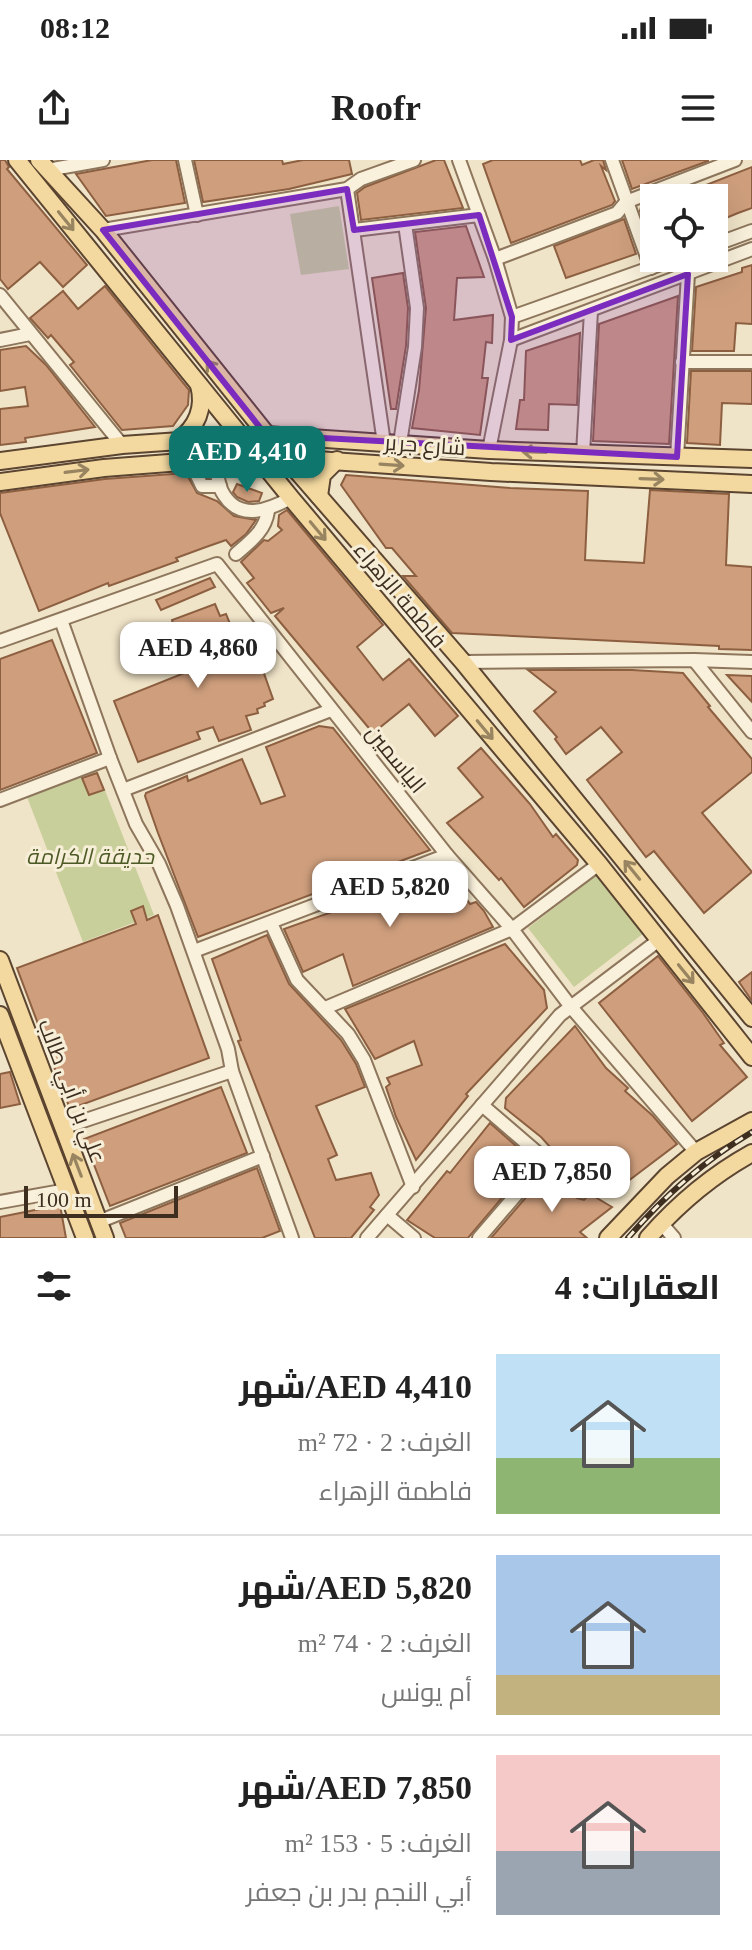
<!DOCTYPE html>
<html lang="ar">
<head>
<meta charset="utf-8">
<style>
	:root { --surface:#fff; --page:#f2f2f2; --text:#222; --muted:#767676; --line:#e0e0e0; --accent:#0f766e }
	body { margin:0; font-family:"Times New Roman",Cairo,serif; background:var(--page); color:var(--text); direction:rtl; height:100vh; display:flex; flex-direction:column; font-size:30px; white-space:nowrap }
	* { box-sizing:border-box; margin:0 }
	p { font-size:26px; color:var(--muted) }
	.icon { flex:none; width:44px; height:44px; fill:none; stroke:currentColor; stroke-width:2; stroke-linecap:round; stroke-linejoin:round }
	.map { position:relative; height:1078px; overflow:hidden; direction:ltr }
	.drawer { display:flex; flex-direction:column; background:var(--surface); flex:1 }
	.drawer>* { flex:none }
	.controls { position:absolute; left:640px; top:24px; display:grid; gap:16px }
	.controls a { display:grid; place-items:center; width:88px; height:88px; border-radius:0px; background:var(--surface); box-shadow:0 8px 32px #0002; font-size:40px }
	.scale { position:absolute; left:24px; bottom:20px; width:154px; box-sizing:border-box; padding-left:8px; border:4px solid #3d2e20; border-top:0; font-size:22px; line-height:28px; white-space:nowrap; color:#3d2e20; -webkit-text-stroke:6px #f7eed8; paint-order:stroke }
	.price { position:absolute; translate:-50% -68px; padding:0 18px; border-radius:16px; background:#fff; color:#222; font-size:26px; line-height:52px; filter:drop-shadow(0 2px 4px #0008) }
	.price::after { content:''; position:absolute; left:50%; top:48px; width:24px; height:18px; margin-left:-12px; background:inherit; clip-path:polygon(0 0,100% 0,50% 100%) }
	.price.active { background:var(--accent); color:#fff }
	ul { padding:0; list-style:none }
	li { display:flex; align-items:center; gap:24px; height:200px; padding:0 32px }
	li+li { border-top:2px solid var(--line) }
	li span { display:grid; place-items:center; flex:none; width:224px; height:160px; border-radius:0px; color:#555 }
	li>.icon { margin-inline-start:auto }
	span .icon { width:96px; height:96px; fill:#fffc; stroke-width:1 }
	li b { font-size:34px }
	h2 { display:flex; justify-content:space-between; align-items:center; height:96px; padding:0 32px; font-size:34px }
	.status { display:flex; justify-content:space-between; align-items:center; height:56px; padding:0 40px; background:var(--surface); direction:ltr }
	.status svg { height:22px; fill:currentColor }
	header { display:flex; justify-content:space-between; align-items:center; height:104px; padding:0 32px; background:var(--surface); font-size:36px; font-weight:800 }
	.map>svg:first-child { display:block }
	.green { fill:#c9cf9b }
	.building { fill:#cf9f7d; stroke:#8d5f41; stroke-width:2 }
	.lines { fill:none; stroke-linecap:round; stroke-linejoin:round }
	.minor-casing { stroke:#8d765c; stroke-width:16 }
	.major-casing { stroke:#5b4430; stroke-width:20 }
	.minor { stroke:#faf1dc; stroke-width:12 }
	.major { stroke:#f3d9a0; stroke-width:16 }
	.rail-casing { stroke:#3d2e20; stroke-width:6 }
	.rail { stroke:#f7eed8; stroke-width:3; stroke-dasharray:9; stroke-linecap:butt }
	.oneway { stroke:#988460 }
	.marked { fill:#7b2cbf; fill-opacity:0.2; stroke:#7b2cbf; stroke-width:6; stroke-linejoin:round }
	.labels { text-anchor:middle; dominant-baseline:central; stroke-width:6; stroke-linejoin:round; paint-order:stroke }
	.street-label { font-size:22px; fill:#3d2e20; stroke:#f7eed8 }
	.park-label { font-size:22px; font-style:italic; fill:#4d5a26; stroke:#f7eed8 }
</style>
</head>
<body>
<div class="status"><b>08:12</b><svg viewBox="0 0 49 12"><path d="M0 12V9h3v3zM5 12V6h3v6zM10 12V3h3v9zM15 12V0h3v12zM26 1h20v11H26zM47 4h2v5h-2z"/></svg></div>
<header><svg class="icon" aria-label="menu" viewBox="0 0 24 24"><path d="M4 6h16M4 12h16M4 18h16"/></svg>Roofr<svg class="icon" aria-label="share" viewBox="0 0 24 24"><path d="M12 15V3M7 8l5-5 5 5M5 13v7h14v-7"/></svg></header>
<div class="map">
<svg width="752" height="1078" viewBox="0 0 752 1078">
	<rect width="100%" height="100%" fill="#f0e4c8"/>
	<g class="green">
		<path d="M 339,46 L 349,109 L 301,115 L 290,54 Z"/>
		<path d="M 97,610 L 154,755 L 83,782 L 27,637 Z"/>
		<path d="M 598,714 L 644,773 L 574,827 L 528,768 Z"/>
	</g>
	<g class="building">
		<path d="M 0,0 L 5,0 L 9,7 L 7,9 L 87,105 L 63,127 L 40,102 L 8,129 L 0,119 Z"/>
		<path d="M 152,0 L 176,0 L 185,43 L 106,56 L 76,14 Z"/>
		<path d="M 194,0 L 282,0 L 283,4 L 303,0 L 349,0 L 352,14 L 289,29 L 203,42 Z"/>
		<path d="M 436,0 L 444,0 L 463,48 L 361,60 L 357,33 L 365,27 Z"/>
		<path d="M 493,0 L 580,0 L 582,5 L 594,0 L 603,0 L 606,10 L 601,6 L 615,41 L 612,45 L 511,83 L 483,4 Z"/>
		<path d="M 622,0 L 708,0 L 708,1 L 632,29 Z"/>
		<path d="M 752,7 L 752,48 L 738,53 L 714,63 L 714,38 L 673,38 Z"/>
		<path d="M 654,43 L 654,89 L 640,51 L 641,47 Z"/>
		<path d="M 624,59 L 636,94 L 566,118 L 554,86 Z"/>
		<path d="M 466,66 L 484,117 L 457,118 L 454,160 L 493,155 L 492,183 L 486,182 L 482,218 L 488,218 L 480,275 L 412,268 L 419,230 L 426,148 L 415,72 Z"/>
		<path d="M 752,105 L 752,164 L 736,163 L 734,191 L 692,191 L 696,127 L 742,112 L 742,108 Z"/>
		<path d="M 403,113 L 408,148 L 406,186 L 396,249 L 391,249 L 372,118 Z"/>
		<path d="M 105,126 L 189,230 L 188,245 L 173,266 L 122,270 L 70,205 L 74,202 L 51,175 L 48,178 L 30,158 L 63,131 L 78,149 Z"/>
		<path d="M 678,136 L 669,284 L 593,281 L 599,164 Z"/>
		<path d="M 580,173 L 577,245 L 549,244 L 548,270 L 516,269 L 520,240 L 524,240 L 526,191 Z"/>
		<path d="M 26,186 L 46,205 L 95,267 L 25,278 L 26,282 L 0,285 L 0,249 L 28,246 L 25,227 L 0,231 L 0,190 Z"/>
		<path d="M 691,211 L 752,211 L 752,244 L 722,243 L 720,285 L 687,283 Z"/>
		<path d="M 186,313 L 197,333 L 217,341 L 234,356 L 256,360 L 246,374 L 231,386 L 226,380 L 206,387 L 176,398 L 178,401 L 109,426 L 108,423 L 39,451 L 0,353 L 0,333 L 105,319 Z"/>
		<path d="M 346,315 L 510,328 L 588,331 L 585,400 L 644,403 L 650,330 L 729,334 L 726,405 L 752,407 L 752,490 L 719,489 L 719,486 L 452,473 L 403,416 L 416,416 L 392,388 L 386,388 L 341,325 Z"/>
		<path d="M 237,324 L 262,333 L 259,341 L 248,342 L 237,337 L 233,332 Z"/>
		<path d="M 287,350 L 383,465 L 357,487 L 383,520 L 409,499 L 458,556 L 435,576 L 409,544 L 373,573 L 275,456 L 284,448 L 271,453 L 247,423 L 254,418 L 241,402 L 264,380 L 268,381 L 282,370 L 278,366 L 279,355 Z"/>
		<path d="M 210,418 L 215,427 L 161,450 L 156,440 Z"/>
		<path d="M 215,444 L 220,456 L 226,454 L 232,469 L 224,472 L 231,489 L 250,474 L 273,539 L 264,543 L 265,546 L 257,549 L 258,553 L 246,556 L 251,570 L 219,581 L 213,567 L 197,572 L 200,579 L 138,602 L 114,541 L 187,512 L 172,460 Z"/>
		<path d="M 52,480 L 97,593 L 0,630 L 0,499 Z"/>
		<path d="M 528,510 L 632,510 L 683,513 L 710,546 L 708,547 L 752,599 L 752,612 L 702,653 L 752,712 L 704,753 L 654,691 L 646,697 L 587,620 L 622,592 L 601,567 L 566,594 L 555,579 L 557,577 L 534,551 L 556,532 Z"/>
		<path d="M 727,515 L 752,516 L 752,542 Z"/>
		<path d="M 319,566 L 333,568 L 430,690 L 198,777 L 158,673 L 145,636 L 146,633 L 187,616 L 188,621 L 242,599 L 261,644 L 285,636 L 266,587 Z"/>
		<path d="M 481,588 L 530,644 L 553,677 L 556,674 L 578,700 L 577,705 L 524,747 L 501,718 L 499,720 L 447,663 L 483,637 L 458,608 Z"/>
		<path d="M 97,613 L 104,630 L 89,635 L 82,618 Z"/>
		<path d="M 446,710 L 470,744 L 476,742 L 484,751 L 493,767 L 353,826 L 343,794 L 303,812 L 284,769 L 396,729 L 397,732 Z"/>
		<path d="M 143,746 L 147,760 L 158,755 L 209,898 L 70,949 L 17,808 L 136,764 L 131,751 Z"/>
		<path d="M 267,775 L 289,824 L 341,880 L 356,904 L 365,927 L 316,946 L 337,995 L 328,999 L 336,1020 L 371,1013 L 379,1035 L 370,1047 L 374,1050 L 351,1078 L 315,1078 L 238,881 L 241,880 L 212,799 Z"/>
		<path d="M 505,784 L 544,830 L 547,848 L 466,934 L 468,936 L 416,1000 L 396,957 L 386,927 L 390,924 L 387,918 L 422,905 L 414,881 L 375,899 L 345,849 Z"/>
		<path d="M 658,796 L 703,853 L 724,883 L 720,885 L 747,917 L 692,961 L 599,843 Z"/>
		<path d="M 752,812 L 752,841 L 739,822 Z"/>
		<path d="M 575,866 L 606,908 L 628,928 L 625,931 L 653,956 L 677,984 L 615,1031 L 569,989 L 560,998 L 541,977 L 505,948 L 506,938 Z"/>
		<path d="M 10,912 L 20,944 L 0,948 L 0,914 Z"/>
		<path d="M 221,927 L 247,993 L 110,1046 L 84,979 Z"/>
		<path d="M 490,963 L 533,1001 L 468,1078 L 435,1078 L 407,1060 L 447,1011 L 450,1013 Z"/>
		<path d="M 257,1008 L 280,1071 L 262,1078 L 126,1078 L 120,1063 Z"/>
		<path d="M 547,1013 L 577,1038 L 584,1040 L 590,1034 L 612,1047 L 580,1072 L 587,1078 L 491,1078 Z"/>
		<path d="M 60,1045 L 66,1078 L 0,1078 L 0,1057 Z"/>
	</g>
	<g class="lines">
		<defs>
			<g id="minor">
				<path d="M 185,0 L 197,55"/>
				<path d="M 459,0 L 495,99 L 512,157 L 511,180 L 489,290"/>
				<path d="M 612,0 L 651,108"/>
				<path d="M 47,10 L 103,0"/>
				<path d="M 347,29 L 384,283"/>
				<path d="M 103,70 L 347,29 L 361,19 L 414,0"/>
				<path d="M 354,70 L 479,55"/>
				<path d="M 714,85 L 752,71"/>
				<path d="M 495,99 L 617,53 L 626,42 L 735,0"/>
				<path d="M 0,135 L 122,285"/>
				<path d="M 512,157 L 678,98"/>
				<path d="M 0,180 L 30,174"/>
				<path d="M 511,180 L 752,89"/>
				<path d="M 682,202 L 752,202"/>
				<path d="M 400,283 L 415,187 L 417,148 L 405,64"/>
				<path d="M 583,294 L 591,151"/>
				<path d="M 677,297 L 688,114"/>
				<path d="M 215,298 C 217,310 217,325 224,335 C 241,362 270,349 291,338"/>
				<path d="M 190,301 L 202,326 L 220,326"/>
				<path d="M 236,394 C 251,381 265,371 268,351"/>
				<path d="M 61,460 L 110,598 L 136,664 L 159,704 L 177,746 L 228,889 L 232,911 L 292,1078"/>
				<path d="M 0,481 L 217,404 L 447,695 L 512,769 L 571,847 L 696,992"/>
				<path d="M 694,500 L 752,572"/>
				<path d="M 463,502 L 694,500 L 752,502"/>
				<path d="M 123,630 L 331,550"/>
				<path d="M 0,640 L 110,598"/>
				<path d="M 271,763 L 297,820 L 348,874 L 364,900 L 413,1027"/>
				<path d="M 194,791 L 447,695"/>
				<path d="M 325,848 L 512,769 L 599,704"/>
				<path d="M 482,945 L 582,1031"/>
				<path d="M 62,968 L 232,911"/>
				<path d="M 0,1042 L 67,1030"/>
				<path d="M 387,1055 L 414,1078"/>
				<path d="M 98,1062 L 263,996"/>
				<path d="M 661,1063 L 674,1078"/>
				<path d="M 367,1078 L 560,855 L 659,780"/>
				<path d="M 479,1078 L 546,1000"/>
			</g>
			<g id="major">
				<path d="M 17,0 L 291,338 L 599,704 L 752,897"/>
				<path d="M 39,0 L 103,70 L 284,296 L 463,502 L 752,858"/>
				<path d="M 178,281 C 197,267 205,248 199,225"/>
				<path d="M 0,301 L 122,285 L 266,275 L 489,290 L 752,299"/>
				<path d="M 0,322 L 104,308 L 259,296 L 491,312 L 752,324"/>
				<path d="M 319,336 L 322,315 L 337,300"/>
				<path d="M 0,800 L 105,1078"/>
				<path d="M 0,855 L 85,1078"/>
				<path d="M 608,1078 L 667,1016 L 696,992 L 752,961"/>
				<path d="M 648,1078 C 677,1045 714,1014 752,993"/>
			</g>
		</defs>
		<use href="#minor" class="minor-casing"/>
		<use href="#major" class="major-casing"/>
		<use href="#minor" class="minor"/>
		<use href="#major" class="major"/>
		<defs>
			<path id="rail" d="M 628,1078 C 663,1037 705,1000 752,972"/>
		</defs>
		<use href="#rail" class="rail-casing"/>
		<use href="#rail" class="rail"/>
	</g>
	<defs><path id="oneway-shaft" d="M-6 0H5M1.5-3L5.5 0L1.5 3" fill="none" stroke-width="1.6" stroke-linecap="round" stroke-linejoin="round" transform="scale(2)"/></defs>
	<g class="oneway">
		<use href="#oneway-shaft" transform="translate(66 61) rotate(51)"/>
		<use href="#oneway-shaft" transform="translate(214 210) rotate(-128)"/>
		<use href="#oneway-shaft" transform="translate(534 292) rotate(-178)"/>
		<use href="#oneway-shaft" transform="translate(392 305) rotate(4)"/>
		<use href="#oneway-shaft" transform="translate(77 311) rotate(-7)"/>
		<use href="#oneway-shaft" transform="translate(652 319) rotate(2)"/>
		<use href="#oneway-shaft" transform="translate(318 371) rotate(50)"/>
		<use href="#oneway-shaft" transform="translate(485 570) rotate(50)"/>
		<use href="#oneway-shaft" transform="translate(632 710) rotate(-129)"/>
		<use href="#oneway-shaft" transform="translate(686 814) rotate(51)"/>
		<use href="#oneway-shaft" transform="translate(77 1005) rotate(-111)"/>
	</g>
	<path class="marked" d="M 347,29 L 354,70 L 479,55 L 512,157 L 511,180 L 688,114 L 677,297 L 266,275 L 103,70 Z"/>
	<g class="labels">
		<g class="street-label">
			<text transform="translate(425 285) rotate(4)">شارع جرير</text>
			<text transform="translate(400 435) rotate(50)">فاطمة الزهراء</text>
			<text transform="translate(396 599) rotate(51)">الياسمين</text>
			<text transform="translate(72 931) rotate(69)">علي بن أبي طالب</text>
		</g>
		<g class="park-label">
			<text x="90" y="696">حديقة الكرامة</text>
		</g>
	</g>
</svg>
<div class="controls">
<a><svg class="icon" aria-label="locate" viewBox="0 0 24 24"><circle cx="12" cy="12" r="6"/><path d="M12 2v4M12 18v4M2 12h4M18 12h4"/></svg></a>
</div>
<div class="scale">100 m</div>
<b class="price active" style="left:247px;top:334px">AED 4,410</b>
<b class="price" style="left:198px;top:530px">AED 4,860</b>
<b class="price" style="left:390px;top:769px">AED 5,820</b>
<b class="price" style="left:552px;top:1054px">AED 7,850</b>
</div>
<section class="drawer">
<h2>العقارات: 4<svg class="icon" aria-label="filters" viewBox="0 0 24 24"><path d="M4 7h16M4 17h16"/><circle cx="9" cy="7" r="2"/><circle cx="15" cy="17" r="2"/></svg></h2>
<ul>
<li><span style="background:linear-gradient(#bfe0f5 65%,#8fb573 0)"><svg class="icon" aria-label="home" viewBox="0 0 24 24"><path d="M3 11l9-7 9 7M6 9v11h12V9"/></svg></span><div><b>AED 4,410/شهر</b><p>الغرف: 2 · 72 m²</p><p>فاطمة الزهراء</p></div></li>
<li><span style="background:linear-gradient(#a9c7e8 75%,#c2b280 0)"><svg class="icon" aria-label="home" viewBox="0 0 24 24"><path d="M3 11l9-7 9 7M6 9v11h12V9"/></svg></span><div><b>AED 5,820/شهر</b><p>الغرف: 2 · 74 m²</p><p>أم يونس</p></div></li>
<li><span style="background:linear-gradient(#f6c9c9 60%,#9aa5b1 0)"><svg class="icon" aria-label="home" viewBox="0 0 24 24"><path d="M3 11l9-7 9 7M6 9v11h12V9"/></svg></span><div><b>AED 7,850/شهر</b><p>الغرف: 5 · 153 m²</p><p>أبي النجم بدر بن جعفر</p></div></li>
</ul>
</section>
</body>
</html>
